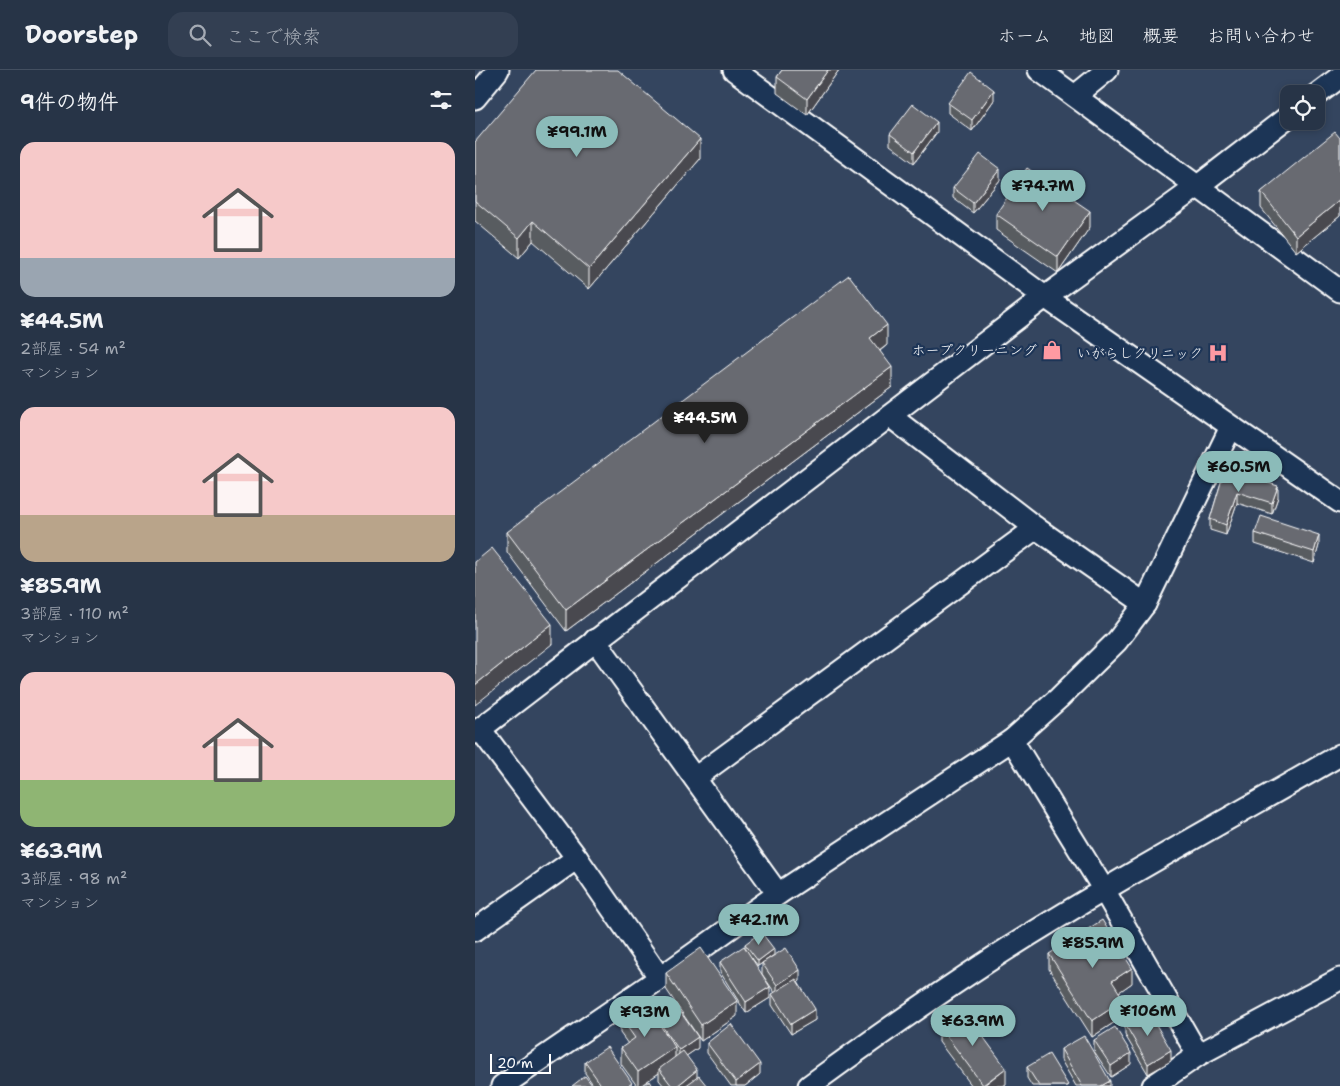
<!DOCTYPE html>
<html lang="ja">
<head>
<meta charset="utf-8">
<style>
	:root { --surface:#273447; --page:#333f52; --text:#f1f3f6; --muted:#a4aab4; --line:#434f60; --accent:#8bbbb9 }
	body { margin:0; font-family:"Shantell Sans","Klee One",sans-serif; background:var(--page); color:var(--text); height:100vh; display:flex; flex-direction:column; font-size:19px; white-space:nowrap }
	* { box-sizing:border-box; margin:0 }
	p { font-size:16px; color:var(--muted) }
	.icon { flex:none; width:28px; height:28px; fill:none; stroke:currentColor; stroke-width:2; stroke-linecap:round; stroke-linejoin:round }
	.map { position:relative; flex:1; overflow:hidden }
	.drawer { display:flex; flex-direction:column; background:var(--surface); width:475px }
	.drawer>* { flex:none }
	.buttons { position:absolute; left:805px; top:15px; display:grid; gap:10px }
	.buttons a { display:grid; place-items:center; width:45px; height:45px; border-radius:10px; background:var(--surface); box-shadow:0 2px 8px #0003,0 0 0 1px var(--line); font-size:25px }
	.scale { position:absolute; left:15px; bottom:12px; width:61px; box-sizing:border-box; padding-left:5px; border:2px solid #fff; border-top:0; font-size:14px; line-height:18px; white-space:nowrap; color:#fff; -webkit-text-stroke:4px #1d3557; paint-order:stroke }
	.price { position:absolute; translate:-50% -42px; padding:0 11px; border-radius:18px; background:var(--accent); color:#111; font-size:16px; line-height:32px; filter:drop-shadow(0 1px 2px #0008) }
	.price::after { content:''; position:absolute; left:50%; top:30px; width:15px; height:11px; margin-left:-8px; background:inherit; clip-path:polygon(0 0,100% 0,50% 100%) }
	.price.selected { background:#222; color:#fff }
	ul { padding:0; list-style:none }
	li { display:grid; align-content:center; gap:10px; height:265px; padding:0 20px }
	li span { display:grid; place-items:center; height:155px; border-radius:15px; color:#555 }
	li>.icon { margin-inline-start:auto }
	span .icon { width:90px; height:90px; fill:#fffc; stroke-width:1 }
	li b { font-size:21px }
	h2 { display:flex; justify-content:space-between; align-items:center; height:60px; padding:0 20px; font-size:21px }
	header { display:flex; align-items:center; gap:30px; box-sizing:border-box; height:70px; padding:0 25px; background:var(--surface); border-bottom:1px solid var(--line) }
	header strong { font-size:24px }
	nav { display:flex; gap:28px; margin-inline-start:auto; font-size:18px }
	.search { width:350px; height:45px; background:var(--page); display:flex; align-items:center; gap:12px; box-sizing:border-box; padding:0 18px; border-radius:15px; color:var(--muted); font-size:19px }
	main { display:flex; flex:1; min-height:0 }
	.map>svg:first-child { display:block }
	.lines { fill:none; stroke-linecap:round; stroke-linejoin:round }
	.minor-casing { stroke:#fff; stroke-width:25 }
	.minor { stroke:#1d3557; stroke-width:21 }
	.wall { fill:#595b61; stroke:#fff }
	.shaded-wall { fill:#494a4f; stroke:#fff }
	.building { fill:#686a71; stroke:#fff }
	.labels { text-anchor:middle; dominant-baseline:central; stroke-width:4.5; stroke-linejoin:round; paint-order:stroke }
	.poi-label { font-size:14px; fill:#fff; stroke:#1d3557; text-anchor:end }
</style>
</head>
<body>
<header>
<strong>Doorstep</strong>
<div class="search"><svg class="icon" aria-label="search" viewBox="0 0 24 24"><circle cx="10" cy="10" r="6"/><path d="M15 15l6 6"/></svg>ここで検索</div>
<nav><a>ホーム</a><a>地図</a><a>概要</a><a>お問い合わせ</a></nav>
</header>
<main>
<section class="drawer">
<h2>9件の物件<svg class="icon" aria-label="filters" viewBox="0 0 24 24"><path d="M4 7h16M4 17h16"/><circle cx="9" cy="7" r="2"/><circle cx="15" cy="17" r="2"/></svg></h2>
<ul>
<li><span style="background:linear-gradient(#f6c9c9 75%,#9aa5b1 0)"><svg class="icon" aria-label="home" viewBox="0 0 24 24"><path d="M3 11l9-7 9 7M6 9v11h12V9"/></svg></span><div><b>¥44.5M</b><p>2部屋 · 54 m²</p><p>マンション</p></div></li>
<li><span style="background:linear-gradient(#f6c9c9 70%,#b9a48a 0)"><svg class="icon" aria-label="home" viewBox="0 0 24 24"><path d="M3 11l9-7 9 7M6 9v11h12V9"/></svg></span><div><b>¥85.9M</b><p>3部屋 · 110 m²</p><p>マンション</p></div></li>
<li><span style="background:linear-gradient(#f6c9c9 70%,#8fb573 0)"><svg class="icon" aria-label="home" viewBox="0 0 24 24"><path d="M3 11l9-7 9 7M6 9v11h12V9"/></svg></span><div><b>¥63.9M</b><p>3部屋 · 98 m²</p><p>マンション</p></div></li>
</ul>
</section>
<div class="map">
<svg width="865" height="1016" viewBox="0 0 865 1016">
	<rect width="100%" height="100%" fill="#34455f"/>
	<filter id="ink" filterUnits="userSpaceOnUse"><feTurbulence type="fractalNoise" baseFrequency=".02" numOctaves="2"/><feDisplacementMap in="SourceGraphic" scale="10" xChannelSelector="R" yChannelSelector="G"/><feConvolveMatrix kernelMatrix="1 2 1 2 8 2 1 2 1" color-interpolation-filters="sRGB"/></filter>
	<g filter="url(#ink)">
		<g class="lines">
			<defs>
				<g id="minor">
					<path d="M 259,0 L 570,227 L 865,432"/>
					<path d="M 564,0 L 865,221"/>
					<path d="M 841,25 L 865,7"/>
					<path d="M 600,26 L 632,0"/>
					<path d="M 0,28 L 23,0"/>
					<path d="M 415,346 L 561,458 L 670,534"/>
					<path d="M 120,570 L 303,824"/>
					<path d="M 5,659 L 102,788 L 185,908"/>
					<path d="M 0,663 L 570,227 L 723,116 L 814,46"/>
					<path d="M 537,670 L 629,820 L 723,985"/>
					<path d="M 220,708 L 561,458"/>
					<path d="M 0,860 L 102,788"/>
					<path d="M 27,1016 L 185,908 L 303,824 L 537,670 L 584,628 L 642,571 L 670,534 L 756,357"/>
					<path d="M 334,1016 C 394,972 455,929 518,888 C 630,816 749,752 865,685"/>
					<path d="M 678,1016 L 723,985 L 865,909"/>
				</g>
			</defs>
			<use href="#minor" class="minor-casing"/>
			<use href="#minor" class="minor"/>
		</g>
		<g class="wall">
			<path d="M 307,0 L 364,0 L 332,45 L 302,23 L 302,7 Z"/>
			<path d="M 519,30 L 497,61 L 473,43 L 473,33 Z"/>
			<path d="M 462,62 L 439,93 L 415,75 L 415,64 Z"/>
			<path d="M 865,68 L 865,146 L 821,182 L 786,138 L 786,122 Z"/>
			<path d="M 0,72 L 225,89 L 114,219 L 58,171 L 44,188 L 0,151 Z"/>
			<path d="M 525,110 L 498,143 L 478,128 L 478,118 Z"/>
			<path d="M 521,144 L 615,157 L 583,203 L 521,160 Z"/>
			<path d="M 412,275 L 405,281 L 417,317 L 91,561 L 32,482 L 32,462 Z"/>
			<path d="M 750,399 L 803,427 L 797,444 L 762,433 L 751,465 L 735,460 L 735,449 Z"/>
			<path d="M 780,463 L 844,475 L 839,493 L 780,474 Z"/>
			<path d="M 270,874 L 299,885 L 283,896 L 276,887 L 295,928 L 271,943 L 245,902 L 245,892 L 270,878 Z"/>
			<path d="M 574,884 L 657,913 L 644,922 L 649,946 L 617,967 L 574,899 Z"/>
			<path d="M 287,893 L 325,911 L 323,912 L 340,950 L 316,964 L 297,935 L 297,924 L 300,923 L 287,904 Z"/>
			<path d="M 191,903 L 262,946 L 226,971 L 191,919 Z"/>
			<path d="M 180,946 L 223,978 L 211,986 L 222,1007 L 232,1016 L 189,1016 L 184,1010 L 184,1003 L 165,1016 L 162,1016 L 146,994 L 146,978 L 153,974 L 145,963 L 145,947 L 180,948 Z"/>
			<path d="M 650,954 L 696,991 L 673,1004 L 650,965 Z"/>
			<path d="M 464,956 L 531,1014 L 528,1016 L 497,1016 L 464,972 Z"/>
			<path d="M 619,970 L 656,994 L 636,1007 L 619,981 Z"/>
			<path d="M 232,973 L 285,1004 L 270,1016 L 256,1016 L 232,983 Z"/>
			<path d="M 586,979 L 635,1016 L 601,1016 L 586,990 Z"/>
			<path d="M 110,992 L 157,1016 L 119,1016 L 110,1003 Z"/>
			<path d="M 552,997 L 593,1016 L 557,1016 L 552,1008 Z"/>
		</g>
		<g class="shaded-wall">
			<path d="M 353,0 L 364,0 L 332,45 L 332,29 Z"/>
			<path d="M 519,20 L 519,30 L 497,61 L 497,50 Z"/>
			<path d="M 462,52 L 462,62 L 439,93 L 439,82 Z"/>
			<path d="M 225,69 L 225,89 L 114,219 L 114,199 Z"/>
			<path d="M 525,99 L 525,110 L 498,143 L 498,133 Z"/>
			<path d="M 865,130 L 865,146 L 821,182 L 821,166 Z"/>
			<path d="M 615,141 L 615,157 L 583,203 L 583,187 Z"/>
			<path d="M 58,151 L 58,171 L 44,188 L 44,168 Z"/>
			<path d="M 412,255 L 412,275 L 395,288 L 395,268 Z"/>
			<path d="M 417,297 L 417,317 L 91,561 L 91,540 Z"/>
			<path d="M 803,416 L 803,427 L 797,444 L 797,433 Z"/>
			<path d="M 762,422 L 762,433 L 751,465 L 751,455 Z"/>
			<path d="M 844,465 L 844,475 L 839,493 L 839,482 Z"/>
			<path d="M 77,554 L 77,574 L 0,635 L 0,615 Z"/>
			<path d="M 299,879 L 299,885 L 283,896 L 283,891 Z"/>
			<path d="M 657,898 L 657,913 L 637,927 L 637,911 Z"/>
			<path d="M 325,900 L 325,911 L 302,926 L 302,915 Z"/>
			<path d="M 295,917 L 295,928 L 271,943 L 271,932 Z"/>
			<path d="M 649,930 L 649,946 L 617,967 L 617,951 Z"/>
			<path d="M 262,931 L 262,946 L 226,971 L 226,955 Z"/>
			<path d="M 340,939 L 340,950 L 316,964 L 316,954 Z"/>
			<path d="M 223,967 L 223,978 L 204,991 L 204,980 Z"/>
			<path d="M 200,977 L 200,992 L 184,999 L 184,1003 L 165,1016 L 163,1016 L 163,1002 Z"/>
			<path d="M 696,980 L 696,991 L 673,1004 L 673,994 Z"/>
			<path d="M 656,983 L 656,994 L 636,1007 L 636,996 Z"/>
			<path d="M 285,994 L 285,1004 L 270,1016 L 261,1016 L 261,1012 Z"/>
			<path d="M 531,998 L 531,1014 L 528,1016 L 508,1016 Z"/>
			<path d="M 222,1000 L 222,1011 L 216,1016 L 202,1016 Z"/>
			<path d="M 635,1011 L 635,1016 L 626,1016 Z"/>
		</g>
		<g class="building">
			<path d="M 61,0 L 143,0 L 225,69 L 114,199 L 58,151 L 44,168 L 0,131 L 0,72 Z"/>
			<path d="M 307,0 L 353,0 L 332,29 L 302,7 Z"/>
			<path d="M 496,2 L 519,20 L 497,50 L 473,33 Z"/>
			<path d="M 438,34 L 462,52 L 439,82 L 415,64 Z"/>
			<path d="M 860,62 L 865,68 L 865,130 L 821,166 L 786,122 Z"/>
			<path d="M 505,84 L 525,99 L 498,133 L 478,118 Z"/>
			<path d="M 552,98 L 615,141 L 583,187 L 521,144 Z"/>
			<path d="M 374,205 L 412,255 L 395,268 L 417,297 L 91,540 L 32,462 Z"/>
			<path d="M 750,399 L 803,416 L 797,433 L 762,422 L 751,455 L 735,449 Z"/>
			<path d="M 786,446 L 844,465 L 839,482 L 780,463 Z"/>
			<path d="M 17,478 L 77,554 L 0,615 L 0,492 Z"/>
			<path d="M 627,850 L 657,898 L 637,911 L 649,930 L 617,951 L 574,884 Z"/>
			<path d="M 286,862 L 299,879 L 283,891 L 270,874 Z"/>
			<path d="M 269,876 L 295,917 L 271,932 L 245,892 Z"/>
			<path d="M 226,878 L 262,931 L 226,955 L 191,903 Z"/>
			<path d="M 311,878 L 325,900 L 302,915 L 287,893 Z"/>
			<path d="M 321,909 L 340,939 L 316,954 L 297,924 Z"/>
			<path d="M 168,931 L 200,977 L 163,1002 L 146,978 L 160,968 L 145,947 Z"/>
			<path d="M 199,933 L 223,967 L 204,980 L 180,946 Z"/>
			<path d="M 488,939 L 531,998 L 508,1015 L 464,956 Z"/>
			<path d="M 673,941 L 696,980 L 673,994 L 650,954 Z"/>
			<path d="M 256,954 L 285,994 L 261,1012 L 232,973 Z"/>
			<path d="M 640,957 L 656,983 L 636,996 L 619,970 Z"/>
			<path d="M 609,966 L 635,1011 L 626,1016 L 607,1016 L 586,979 Z"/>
			<path d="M 132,977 L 157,1013 L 153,1016 L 127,1016 L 110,992 Z"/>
			<path d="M 208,981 L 222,1000 L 202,1016 L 197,1016 L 184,999 Z"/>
			<path d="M 574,984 L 593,1015 L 591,1016 L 564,1016 L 552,997 Z"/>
			<path d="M 110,1006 L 118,1016 L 97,1016 Z"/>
			<path d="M 224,1006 L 232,1016 L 210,1016 Z"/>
			<path d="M 175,1011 L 178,1016 L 168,1016 Z"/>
		</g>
	</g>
	<defs>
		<symbol id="shop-bare" viewBox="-9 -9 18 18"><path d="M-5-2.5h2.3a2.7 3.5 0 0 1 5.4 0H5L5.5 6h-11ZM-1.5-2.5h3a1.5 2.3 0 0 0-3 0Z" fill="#ff9aa2" stroke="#1d3557" stroke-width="2.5" paint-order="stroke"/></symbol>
		<symbol id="hospital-bare" viewBox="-9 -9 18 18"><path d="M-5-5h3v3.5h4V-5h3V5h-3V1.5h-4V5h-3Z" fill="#ff9aa2" stroke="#1d3557" stroke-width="2.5" paint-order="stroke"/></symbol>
	</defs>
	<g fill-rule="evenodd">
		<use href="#shop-bare" x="563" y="266" width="28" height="28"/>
		<use href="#hospital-bare" x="729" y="269" width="28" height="28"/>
	</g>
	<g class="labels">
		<g class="poi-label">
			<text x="562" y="280">ホープクリーニング</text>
			<text x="728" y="283">いがらしクリニック</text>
		</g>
	</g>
</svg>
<div class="buttons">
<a><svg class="icon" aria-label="locate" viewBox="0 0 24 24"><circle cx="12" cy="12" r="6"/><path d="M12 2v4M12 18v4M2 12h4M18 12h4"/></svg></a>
</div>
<div class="scale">20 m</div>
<b class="price" style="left:102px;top:88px">¥99.1M</b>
<b class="price" style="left:568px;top:142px">¥74.7M</b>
<b class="price selected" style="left:230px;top:374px">¥44.5M</b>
<b class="price" style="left:764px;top:423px">¥60.5M</b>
<b class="price" style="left:284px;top:876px">¥42.1M</b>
<b class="price" style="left:618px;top:899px">¥85.9M</b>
<b class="price" style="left:673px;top:967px">¥106M</b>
<b class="price" style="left:170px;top:968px">¥93M</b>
<b class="price" style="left:498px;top:977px">¥63.9M</b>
</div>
</main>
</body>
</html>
